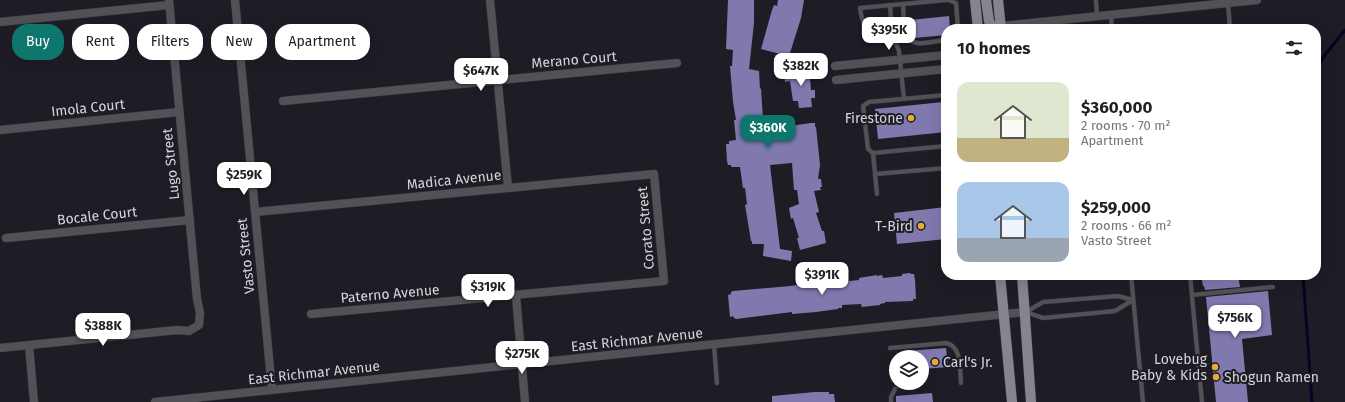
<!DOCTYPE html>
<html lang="en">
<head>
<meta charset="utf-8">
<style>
	:root { --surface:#fff; --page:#f2f2f2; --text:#202124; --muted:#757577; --accent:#0f766e }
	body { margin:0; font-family:"Fira Sans",sans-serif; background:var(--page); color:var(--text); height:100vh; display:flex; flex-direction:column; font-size:15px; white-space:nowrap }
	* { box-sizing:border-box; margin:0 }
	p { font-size:13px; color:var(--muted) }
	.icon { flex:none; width:22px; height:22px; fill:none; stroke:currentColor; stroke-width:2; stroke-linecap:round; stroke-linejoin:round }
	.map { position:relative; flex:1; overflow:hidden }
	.panel { position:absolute; left:941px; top:24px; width:380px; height:256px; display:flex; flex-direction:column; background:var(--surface); border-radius:16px; box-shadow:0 4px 16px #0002 }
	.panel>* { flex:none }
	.guide { position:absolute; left:12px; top:24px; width:380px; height:36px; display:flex; gap:8px }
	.buttons { position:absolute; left:889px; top:350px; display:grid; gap:8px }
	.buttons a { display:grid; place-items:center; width:40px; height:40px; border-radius:50%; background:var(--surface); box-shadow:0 4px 16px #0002; font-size:20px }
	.price { position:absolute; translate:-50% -34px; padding:0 9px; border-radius:8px; background:#fff; color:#222; font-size:13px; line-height:26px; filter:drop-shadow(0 1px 2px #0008) }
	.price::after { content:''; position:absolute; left:50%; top:24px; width:12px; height:9px; margin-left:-6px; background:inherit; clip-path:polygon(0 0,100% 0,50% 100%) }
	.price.selected { background:var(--accent); color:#fff }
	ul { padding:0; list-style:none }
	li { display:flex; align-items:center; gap:12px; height:100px; padding:0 16px }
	li span { display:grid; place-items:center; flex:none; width:112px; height:80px; border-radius:12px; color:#555 }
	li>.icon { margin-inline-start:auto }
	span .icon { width:48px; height:48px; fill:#fffc; stroke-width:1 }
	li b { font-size:17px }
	h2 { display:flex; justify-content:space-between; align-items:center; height:48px; padding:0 16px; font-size:17px }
	.tag { padding:0 14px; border-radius:16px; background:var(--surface); box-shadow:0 4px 16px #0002; font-size:14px; line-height:36px }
	.tag.selected { background:var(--accent); color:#fff }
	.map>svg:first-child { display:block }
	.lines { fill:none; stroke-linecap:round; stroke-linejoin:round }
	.stream { stroke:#0b0026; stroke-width:3 }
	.building { fill:#7f79ae }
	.lane-casing { stroke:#37373f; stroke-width:5 }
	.street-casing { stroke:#37373f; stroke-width:9 }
	.primary-casing { stroke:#37373f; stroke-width:11 }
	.lane { stroke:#525156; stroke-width:4 }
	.street { stroke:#525156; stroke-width:8 }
	.primary { stroke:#85858f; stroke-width:10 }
	.poi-dot { fill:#e8ab37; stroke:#1e1d26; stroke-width:1.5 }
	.labels { text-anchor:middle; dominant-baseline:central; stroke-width:4; stroke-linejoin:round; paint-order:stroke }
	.street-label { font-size:14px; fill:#d4d4da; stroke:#1e1d26 }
	.poi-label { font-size:14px; fill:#d4d4da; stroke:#1e1d26; text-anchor:end }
</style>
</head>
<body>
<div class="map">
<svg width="1345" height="402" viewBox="0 0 1345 402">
	<rect width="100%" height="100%" fill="#1e1d26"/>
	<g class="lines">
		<g class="stream">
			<path d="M 1316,71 L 1324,56 L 1345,30"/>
			<path d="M 1303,275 L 1312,402"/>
		</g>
	</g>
	<g class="building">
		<path d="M 728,0 L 754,0 L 754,23 L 749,69 L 759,71 L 760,89 L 761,88 L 764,136 L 773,137 L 789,137 L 788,129 L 790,129 L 790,126 L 811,123 L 815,123 L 815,127 L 816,127 L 820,165 L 818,179 L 821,179 L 822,187 L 820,187 L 821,190 L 814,191 L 819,212 L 816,213 L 822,231 L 824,231 L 826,243 L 800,250 L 797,238 L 799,238 L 793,218 L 791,219 L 789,208 L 799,204 L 797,190 L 794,190 L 792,163 L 770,165 L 780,249 L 792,251 L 791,261 L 763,256 L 764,244 L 752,244 L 752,241 L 751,241 L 745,205 L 747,204 L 745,188 L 743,188 L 740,167 L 731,167 L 731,165 L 728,165 L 727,161 L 726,144 L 729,144 L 729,141 L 736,140 L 734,120 L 736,120 L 733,102 L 730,66 L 732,66 L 733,50 L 726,49 Z"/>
		<path d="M 778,0 L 804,0 L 801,18 L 790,53 L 789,53 L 788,56 L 761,49 L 772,10 L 774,5 L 777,6 Z"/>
		<path d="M 949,16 L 950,29 L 946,29 L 946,35 L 914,38 L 912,36 L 911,20 Z"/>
		<path d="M 809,68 L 811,90 L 815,90 L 815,98 L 811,98 L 812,107 L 799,108 L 798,101 L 793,101 L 790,81 L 785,82 L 784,71 Z"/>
		<path d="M 943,102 L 946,132 L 878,139 L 875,109 Z"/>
		<path d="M 946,207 L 946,239 L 897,244 L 894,213 Z"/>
		<path d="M 910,273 L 911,274 L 914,274 L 915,280 L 916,299 L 913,299 L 913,301 L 885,302 L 885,303 L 880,304 L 880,305 L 862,307 L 861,304 L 842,305 L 842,308 L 838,308 L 838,309 L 816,312 L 792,314 L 792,312 L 736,319 L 734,318 L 733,316 L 730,317 L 728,295 L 731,294 L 731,292 L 733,291 L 790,286 L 831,280 L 840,280 L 840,282 L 859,280 L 859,278 L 877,275 L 877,276 L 882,275 L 883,278 L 902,276 L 902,274 Z"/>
		<path d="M 1201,275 L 1238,275 L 1240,287 L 1205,290 L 1204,286 L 1203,286 Z"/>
		<path d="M 1268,291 L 1272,335 L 1242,339 L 1248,402 L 1216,402 L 1206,297 Z"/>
		<path d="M 946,348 L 948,367 L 922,369 L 922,357 L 907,357 L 907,351 Z"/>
		<path d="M 815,392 L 829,392 L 829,394 L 834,394 L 835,402 L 772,402 L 772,396 Z"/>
		<path d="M 932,393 L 933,402 L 896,402 L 896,396 Z"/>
	</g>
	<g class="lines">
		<defs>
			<g id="lane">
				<path d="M 948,0 L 956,3 L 958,29"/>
				<path d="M 1096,0 L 1097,16"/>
				<path d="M 1228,3 L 1230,29"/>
				<path d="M 903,4 C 904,16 902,41 917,43 C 926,44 937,41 946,40"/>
				<path d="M 890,5 L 892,34 L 899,51 L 904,99"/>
				<path d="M 1111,15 L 1112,29"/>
				<path d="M 892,34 C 871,31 863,33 860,8 L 946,0"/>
				<path d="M 873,153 L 946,146"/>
				<path d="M 875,174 L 946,168"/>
				<path d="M 877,194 L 873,153 L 868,149 L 863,106 L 869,102 L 946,95"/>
				<path d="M 1131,275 L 1143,402"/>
				<path d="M 1190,275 L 1202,402"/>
				<path d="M 1192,295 L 1273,287"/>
				<path d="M 1026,312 L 1043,318 L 1115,311 L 1133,300"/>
				<path d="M 1026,312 L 1043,302 L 1118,296 L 1133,300"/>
				<path d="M 714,345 L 717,383"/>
				<path d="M 890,348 L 946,343 C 962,346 960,370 961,383"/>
				<path d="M 891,402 L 891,397 L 895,389"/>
			</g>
			<g id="street">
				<path d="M 235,0 L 272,390"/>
				<path d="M 490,0 L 508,188"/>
				<path d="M 0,22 L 169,5"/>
				<path d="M 1001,26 L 1257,0"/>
				<path d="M 835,66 L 946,55"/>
				<path d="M 836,80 L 946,69"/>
				<path d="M 283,101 L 677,63"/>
				<path d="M 0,130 L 179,112"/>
				<path d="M 255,212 L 654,174 L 664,281 L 311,314"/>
				<path d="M 6,238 L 190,220"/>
				<path d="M 516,295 L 525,402"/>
				<path d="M 29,345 L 34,402"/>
				<path d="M 0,348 L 177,330 L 189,331 L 199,325 L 200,313 L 197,299 L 169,0"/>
				<path d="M 155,402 L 1026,312"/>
			</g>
			<g id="primary">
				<path d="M 975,0 L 978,29"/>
				<path d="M 986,0 L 989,21 L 991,26 L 1001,26"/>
				<path d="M 998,0 L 1001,29"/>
				<path d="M 1000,275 L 1012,402"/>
				<path d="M 1022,275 L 1031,402"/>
			</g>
		</defs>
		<use href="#lane" class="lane-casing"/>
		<use href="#street" class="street-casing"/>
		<use href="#primary" class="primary-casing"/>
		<use href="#lane" class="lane"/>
		<use href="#street" class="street"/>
		<use href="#primary" class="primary"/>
	</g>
	<g class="poi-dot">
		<circle cx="911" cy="118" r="4"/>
		<circle cx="921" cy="226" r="4"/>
		<circle cx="935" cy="362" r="4"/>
		<circle cx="1215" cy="367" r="4"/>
		<circle cx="1216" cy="377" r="4"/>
	</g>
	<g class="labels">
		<g class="street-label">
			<text transform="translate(574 60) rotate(-5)">Merano Court</text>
			<text transform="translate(88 108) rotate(-6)">Imola Court</text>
			<text transform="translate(171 164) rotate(-96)">Lugo Street</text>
			<text transform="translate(454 180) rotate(-6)">Madica Avenue</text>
			<text transform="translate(97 216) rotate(-6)">Bocale Court</text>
			<text transform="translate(646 228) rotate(-95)">Corato Street</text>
			<text transform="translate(246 256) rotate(-96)">Vasto Street</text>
			<text transform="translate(390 294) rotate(-5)">Paterno Avenue</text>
			<text transform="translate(637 340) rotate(-6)">East Richmar Avenue</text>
			<text transform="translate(314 373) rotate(-6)">East Richmar Avenue</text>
		</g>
		<g class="poi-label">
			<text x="903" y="118">Firestone</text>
			<text x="913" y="226">T-Bird</text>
			<text x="1207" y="359">Lovebug<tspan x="1207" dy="16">Baby &amp; Kids</tspan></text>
			<text x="943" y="362" text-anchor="start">Carl's Jr.</text>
			<text x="1224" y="377" text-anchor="start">Shogun Ramen</text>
		</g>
	</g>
</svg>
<div class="buttons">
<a><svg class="icon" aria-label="layers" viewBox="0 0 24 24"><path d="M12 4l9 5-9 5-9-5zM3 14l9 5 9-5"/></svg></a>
</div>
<b class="price" style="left:889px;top:51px">$395K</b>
<b class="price" style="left:801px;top:87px">$382K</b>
<b class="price" style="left:481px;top:92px">$647K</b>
<b class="price selected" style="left:768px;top:149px">$360K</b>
<b class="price" style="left:244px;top:196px">$259K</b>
<b class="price" style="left:822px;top:296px">$391K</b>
<b class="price" style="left:488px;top:308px">$319K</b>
<b class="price" style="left:1235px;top:339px">$756K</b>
<b class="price" style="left:103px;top:347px">$388K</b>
<b class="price" style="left:522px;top:375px">$275K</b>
<div class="guide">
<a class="tag selected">Buy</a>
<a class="tag">Rent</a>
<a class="tag">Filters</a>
<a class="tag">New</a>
<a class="tag">Apartment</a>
</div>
<section class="panel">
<h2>10 homes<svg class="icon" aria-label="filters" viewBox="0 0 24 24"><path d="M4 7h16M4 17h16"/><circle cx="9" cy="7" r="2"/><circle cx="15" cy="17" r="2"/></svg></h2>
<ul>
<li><span style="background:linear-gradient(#dfe7d0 70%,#c2b280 0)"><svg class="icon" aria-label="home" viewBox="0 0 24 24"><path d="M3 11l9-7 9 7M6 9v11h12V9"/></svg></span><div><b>$360,000</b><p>2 rooms · 70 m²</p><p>Apartment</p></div></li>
<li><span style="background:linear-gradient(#a9c7e8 70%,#9aa5b1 0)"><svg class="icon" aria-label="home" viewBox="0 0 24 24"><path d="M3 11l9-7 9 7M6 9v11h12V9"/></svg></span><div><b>$259,000</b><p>2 rooms · 66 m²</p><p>Vasto Street</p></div></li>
</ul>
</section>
</div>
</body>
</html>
